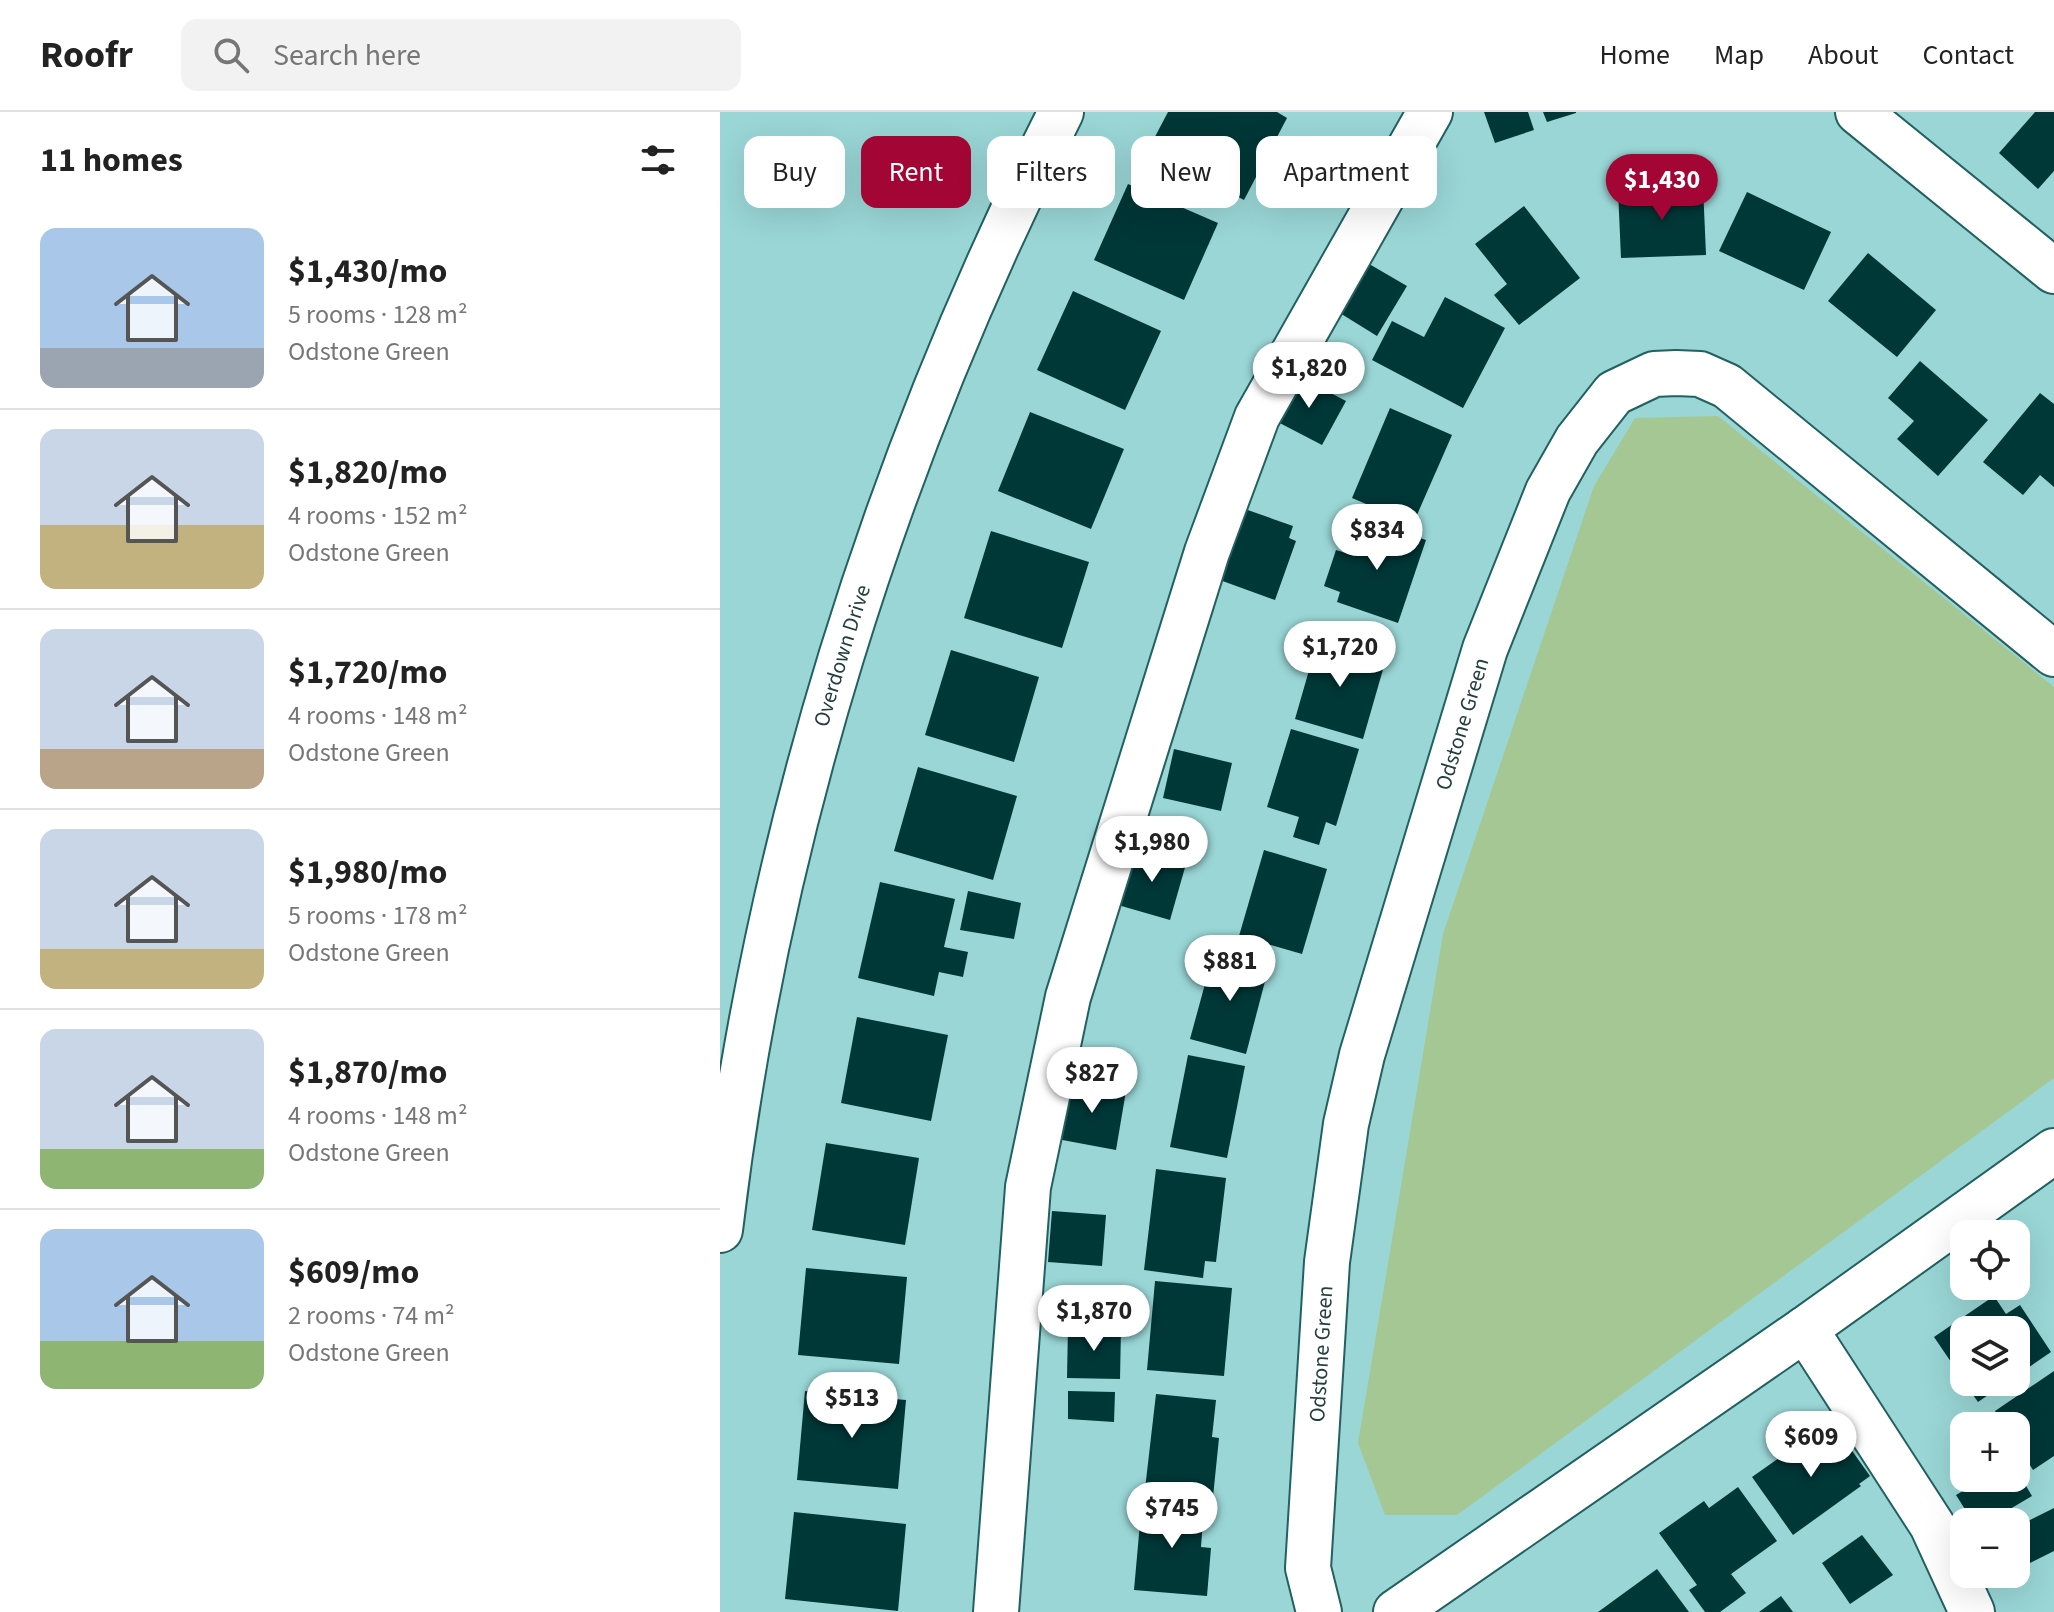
<!DOCTYPE html>
<html lang="en">
<head>
<meta charset="utf-8">
<style>
	:root { --surface:#fff; --page:#f2f2f2; --text:#222; --muted:#767676; --line:#e0e0e0; --accent:#a30634 }
	body { margin:0; font-family:"Source Sans 3",sans-serif; background:var(--page); color:var(--text); height:100vh; display:flex; flex-direction:column; font-size:30px; white-space:nowrap }
	* { box-sizing:border-box; margin:0 }
	p { font-size:26px; color:var(--muted) }
	.icon { flex:none; width:44px; height:44px; fill:none; stroke:currentColor; stroke-width:2; stroke-linecap:round; stroke-linejoin:round }
	.map { position:relative; flex:1; overflow:hidden }
	.sheet { display:flex; flex-direction:column; background:var(--surface); width:720px }
	.sheet>* { flex:none }
	.banner { position:absolute; left:24px; top:24px; width:760px; height:72px; display:flex; gap:16px }
	.buttons { position:absolute; left:1230px; top:1108px; display:grid; gap:16px }
	.buttons a { display:grid; place-items:center; width:80px; height:80px; border-radius:16px; background:var(--surface); box-shadow:0 8px 32px #0002; font-size:40px }
	.price { position:absolute; translate:-50% -68px; padding:0 18px; border-radius:28px; background:#fff; color:#222; font-size:26px; line-height:52px; filter:drop-shadow(0 2px 4px #0008) }
	.price::after { content:''; position:absolute; left:50%; top:48px; width:24px; height:18px; margin-left:-12px; background:inherit; clip-path:polygon(0 0,100% 0,50% 100%) }
	.price.selected { background:var(--accent); color:#fff }
	ul { padding:0; list-style:none }
	li { display:flex; align-items:center; gap:24px; height:200px; padding:0 40px }
	li+li { border-top:2px solid var(--line) }
	li span { display:grid; place-items:center; flex:none; width:224px; height:160px; border-radius:16px; color:#555 }
	li>.icon { margin-inline-start:auto }
	span .icon { width:96px; height:96px; fill:#fffc; stroke-width:1 }
	li b { font-size:34px }
	h2 { display:flex; justify-content:space-between; align-items:center; height:96px; padding:0 40px; font-size:34px }
	.tag { padding:0 28px; border-radius:16px; background:var(--surface); box-shadow:0 8px 32px #0002; font-size:28px; line-height:72px }
	.tag.selected { background:var(--accent); color:#fff }
	header { display:flex; align-items:center; gap:48px; box-sizing:border-box; height:112px; padding:0 40px; background:var(--surface); border-bottom:2px solid var(--line) }
	header strong { font-size:38px }
	nav { display:flex; gap:44px; margin-inline-start:auto; font-size:28px }
	.search { width:560px; height:72px; background:var(--page); display:flex; align-items:center; gap:20px; box-sizing:border-box; padding:0 28px; border-radius:16px; color:var(--muted); font-size:30px }
	main { display:flex; flex:1; min-height:0 }
	.map>svg:first-child { display:block }
	.green { fill:#a5c794 }
	.building { fill:#003737 }
	.lines { fill:none; stroke-linecap:round; stroke-linejoin:round }
	.minor-casing { stroke:#236060; stroke-width:48 }
	.minor { stroke:#fff; stroke-width:44 }
	.labels { text-anchor:middle; dominant-baseline:central; stroke-width:8; stroke-linejoin:round; paint-order:stroke }
	.street-label { font-size:22px; fill:#253e3e; stroke:#9ad6d6 }
</style>
</head>
<body>
<header>
<strong>Roofr</strong>
<div class="search"><svg class="icon" aria-label="search" viewBox="0 0 24 24"><circle cx="10" cy="10" r="6"/><path d="M15 15l6 6"/></svg>Search here</div>
<nav><a>Home</a><a>Map</a><a>About</a><a>Contact</a></nav>
</header>
<main>
<section class="sheet">
<h2>11 homes<svg class="icon" aria-label="filters" viewBox="0 0 24 24"><path d="M4 7h16M4 17h16"/><circle cx="9" cy="7" r="2"/><circle cx="15" cy="17" r="2"/></svg></h2>
<ul>
<li><span style="background:linear-gradient(#a9c7e8 75%,#9aa5b1 0)"><svg class="icon" aria-label="home" viewBox="0 0 24 24"><path d="M3 11l9-7 9 7M6 9v11h12V9"/></svg></span><div><b>$1,430/mo</b><p>5 rooms · 128 m²</p><p>Odstone Green</p></div></li>
<li><span style="background:linear-gradient(#c9d6e8 60%,#c2b280 0)"><svg class="icon" aria-label="home" viewBox="0 0 24 24"><path d="M3 11l9-7 9 7M6 9v11h12V9"/></svg></span><div><b>$1,820/mo</b><p>4 rooms · 152 m²</p><p>Odstone Green</p></div></li>
<li><span style="background:linear-gradient(#c9d6e8 75%,#b9a48a 0)"><svg class="icon" aria-label="home" viewBox="0 0 24 24"><path d="M3 11l9-7 9 7M6 9v11h12V9"/></svg></span><div><b>$1,720/mo</b><p>4 rooms · 148 m²</p><p>Odstone Green</p></div></li>
<li><span style="background:linear-gradient(#c9d6e8 75%,#c2b280 0)"><svg class="icon" aria-label="home" viewBox="0 0 24 24"><path d="M3 11l9-7 9 7M6 9v11h12V9"/></svg></span><div><b>$1,980/mo</b><p>5 rooms · 178 m²</p><p>Odstone Green</p></div></li>
<li><span style="background:linear-gradient(#c9d6e8 75%,#8fb573 0)"><svg class="icon" aria-label="home" viewBox="0 0 24 24"><path d="M3 11l9-7 9 7M6 9v11h12V9"/></svg></span><div><b>$1,870/mo</b><p>4 rooms · 148 m²</p><p>Odstone Green</p></div></li>
<li><span style="background:linear-gradient(#a9c7e8 70%,#8fb573 0)"><svg class="icon" aria-label="home" viewBox="0 0 24 24"><path d="M3 11l9-7 9 7M6 9v11h12V9"/></svg></span><div><b>$609/mo</b><p>2 rooms · 74 m²</p><p>Odstone Green</p></div></li>
</ul>
</section>
<div class="map">
<svg width="1334" height="1500" viewBox="0 0 1334 1500">
	<rect width="100%" height="100%" fill="#9ad6d6"/>
	<path class="green" d="M 998,304 L 1334,575 L 1334,966 L 737,1403 L 665,1403 L 638,1331 L 723,822 L 874,374 L 915,306 Z"/>
	<g class="building">
		<path d="M 448,0 L 557,0 L 567,6 L 524,88 L 428,38 Z"/>
		<path d="M 764,0 L 808,0 L 814,18 L 775,31 Z"/>
		<path d="M 823,0 L 856,0 L 856,1 L 827,10 Z"/>
		<path d="M 1315,0 L 1334,0 L 1334,59 L 1318,77 L 1279,41 Z"/>
		<path d="M 408,72 L 498,111 L 464,188 L 374,148 Z"/>
		<path d="M 983,74 L 986,143 L 901,146 L 898,78 Z"/>
		<path d="M 1027,80 L 1111,120 L 1084,178 L 999,139 Z"/>
		<path d="M 804,94 L 860,166 L 799,213 L 774,183 L 787,172 L 755,132 Z"/>
		<path d="M 1148,141 L 1216,198 L 1177,245 L 1108,189 Z"/>
		<path d="M 644,149 L 687,174 L 657,224 L 615,198 Z"/>
		<path d="M 353,179 L 441,219 L 405,298 L 317,258 Z"/>
		<path d="M 725,185 L 785,216 L 743,296 L 652,248 L 672,209 L 704,225 Z"/>
		<path d="M 1200,249 L 1268,308 L 1218,364 L 1177,327 L 1194,309 L 1168,286 Z"/>
		<path d="M 576,263 L 626,289 L 602,333 L 552,307 Z"/>
		<path d="M 1320,281 L 1334,292 L 1334,375 L 1320,363 L 1303,383 L 1263,350 Z"/>
		<path d="M 670,296 L 732,323 L 693,412 L 632,386 Z"/>
		<path d="M 310,300 L 404,337 L 371,417 L 278,379 Z"/>
		<path d="M 522,396 L 573,414 L 569,426 L 576,429 L 555,488 L 497,467 Z"/>
		<path d="M 647,408 L 706,428 L 678,511 L 617,490 L 620,480 L 604,474 L 616,438 L 635,444 Z"/>
		<path d="M 271,419 L 369,450 L 342,536 L 244,506 Z"/>
		<path d="M 598,527 L 666,547 L 643,627 L 575,607 Z"/>
		<path d="M 231,538 L 319,565 L 294,650 L 205,623 Z"/>
		<path d="M 571,617 L 639,637 L 616,714 L 606,710 L 599,733 L 573,725 L 579,705 L 547,695 Z"/>
		<path d="M 454,637 L 512,651 L 501,699 L 443,686 Z"/>
		<path d="M 198,655 L 297,684 L 273,768 L 174,739 Z"/>
		<path d="M 414,737 L 466,752 L 450,808 L 398,793 Z"/>
		<path d="M 544,738 L 607,757 L 582,842 L 519,824 Z"/>
		<path d="M 160,770 L 235,787 L 224,835 L 248,840 L 243,865 L 219,860 L 214,884 L 138,866 Z"/>
		<path d="M 248,779 L 301,791 L 294,827 L 240,818 Z"/>
		<path d="M 494,839 L 549,854 L 526,942 L 470,927 Z"/>
		<path d="M 137,905 L 228,923 L 211,1009 L 121,991 Z"/>
		<path d="M 468,943 L 525,954 L 507,1046 L 450,1035 Z"/>
		<path d="M 348,969 L 406,979 L 396,1038 L 337,1027 Z"/>
		<path d="M 106,1031 L 199,1046 L 185,1133 L 92,1118 Z"/>
		<path d="M 436,1057 L 506,1066 L 496,1150 L 485,1149 L 483,1166 L 424,1158 Z"/>
		<path d="M 332,1099 L 386,1103 L 382,1154 L 328,1150 Z"/>
		<path d="M 86,1156 L 187,1165 L 179,1252 L 78,1243 Z"/>
		<path d="M 435,1169 L 512,1176 L 504,1264 L 427,1258 Z"/>
		<path d="M 1274,1184 L 1286,1202 L 1300,1193 L 1331,1240 L 1296,1264 L 1296,1218 L 1244,1218 L 1244,1269 L 1214,1225 Z"/>
		<path d="M 348,1215 L 401,1217 L 400,1267 L 347,1266 Z"/>
		<path d="M 1334,1259 L 1334,1344 L 1313,1358 L 1296,1331 L 1296,1314 L 1284,1314 L 1275,1299 Z"/>
		<path d="M 1244,1270 L 1287,1270 L 1258,1290 Z"/>
		<path d="M 85,1279 L 186,1288 L 178,1377 L 77,1368 Z"/>
		<path d="M 348,1279 L 395,1280 L 394,1310 L 348,1307 Z"/>
		<path d="M 436,1282 L 496,1288 L 492,1325 L 499,1326 L 493,1385 L 425,1377 Z"/>
		<path d="M 1099,1318 L 1106,1327 L 1118,1319 L 1150,1364 L 1139,1372 L 1141,1374 L 1073,1423 L 1032,1365 Z"/>
		<path d="M 1296,1357 L 1312,1384 L 1268,1410 L 1253,1410 L 1236,1383 L 1265,1366 L 1296,1366 Z"/>
		<path d="M 1018,1375 L 1057,1429 L 1011,1462 L 1026,1481 L 1000,1500 L 985,1500 L 969,1478 L 977,1473 L 939,1421 L 984,1389 L 989,1396 Z"/>
		<path d="M 422,1389 L 484,1395 L 481,1435 L 491,1436 L 487,1484 L 414,1478 Z"/>
		<path d="M 1334,1396 L 1334,1439 L 1296,1458 L 1296,1415 Z"/>
		<path d="M 74,1400 L 186,1412 L 178,1499 L 65,1487 Z"/>
		<path d="M 1142,1423 L 1173,1463 L 1130,1492 L 1102,1451 Z"/>
		<path d="M 937,1457 L 969,1500 L 878,1500 Z"/>
		<path d="M 1061,1484 L 1073,1500 L 1039,1500 Z"/>
	</g>
	<g class="lines">
		<defs>
			<g id="minor">
				<path d="M 1138,0 L 1334,159"/>
				<path id="s1" d="M 0,1118 C 46,728 164,350 341,0"/>
				<path d="M 1085,1217 L 1212,1413 L 1252,1500"/>
				<path d="M 276,1500 L 308,1075 L 348,885 L 487,440 L 537,305 L 710,0"/>
				<path id="s2" d="M 599,1500 L 588,1456 L 607,1150 L 626,1012 L 642,943 L 765,537 L 828,379 L 857,328 L 894,281 L 934,262 L 956,261 L 980,262 L 1007,274 L 1334,542"/>
				<path d="M 676,1500 L 1085,1217 L 1334,1039"/>
			</g>
		</defs>
		<use href="#minor" class="minor-casing"/>
		<use href="#minor" class="minor"/>
	</g>
	<g class="labels">
		<g class="street-label">
			<text stroke="none"><textPath href="#s1" startOffset="588">Overdown Drive</textPath></text>
			<text stroke="none"><textPath href="#s2" startOffset="908">Odstone Green</textPath></text>
			<text stroke="none"><textPath href="#s2" startOffset="260">Odstone Green</textPath></text>
		</g>
	</g>
</svg>
<div class="buttons">
<a><svg class="icon" aria-label="locate" viewBox="0 0 24 24"><circle cx="12" cy="12" r="6"/><path d="M12 2v4M12 18v4M2 12h4M18 12h4"/></svg></a>
<a><svg class="icon" aria-label="layers" viewBox="0 0 24 24"><path d="M12 4l9 5-9 5-9-5zM3 14l9 5 9-5"/></svg></a>
<a>+</a>
<a>−</a>
</div>
<b class="price selected" style="left:942px;top:110px">$1,430</b>
<b class="price" style="left:589px;top:298px">$1,820</b>
<b class="price" style="left:657px;top:460px">$834</b>
<b class="price" style="left:620px;top:577px">$1,720</b>
<b class="price" style="left:432px;top:772px">$1,980</b>
<b class="price" style="left:510px;top:891px">$881</b>
<b class="price" style="left:372px;top:1003px">$827</b>
<b class="price" style="left:374px;top:1241px">$1,870</b>
<b class="price" style="left:132px;top:1328px">$513</b>
<b class="price" style="left:1091px;top:1367px">$609</b>
<b class="price" style="left:452px;top:1438px">$745</b>
<div class="banner">
<a class="tag">Buy</a>
<a class="tag selected">Rent</a>
<a class="tag">Filters</a>
<a class="tag">New</a>
<a class="tag">Apartment</a>
</div>
</div>
</main>
</body>
</html>
